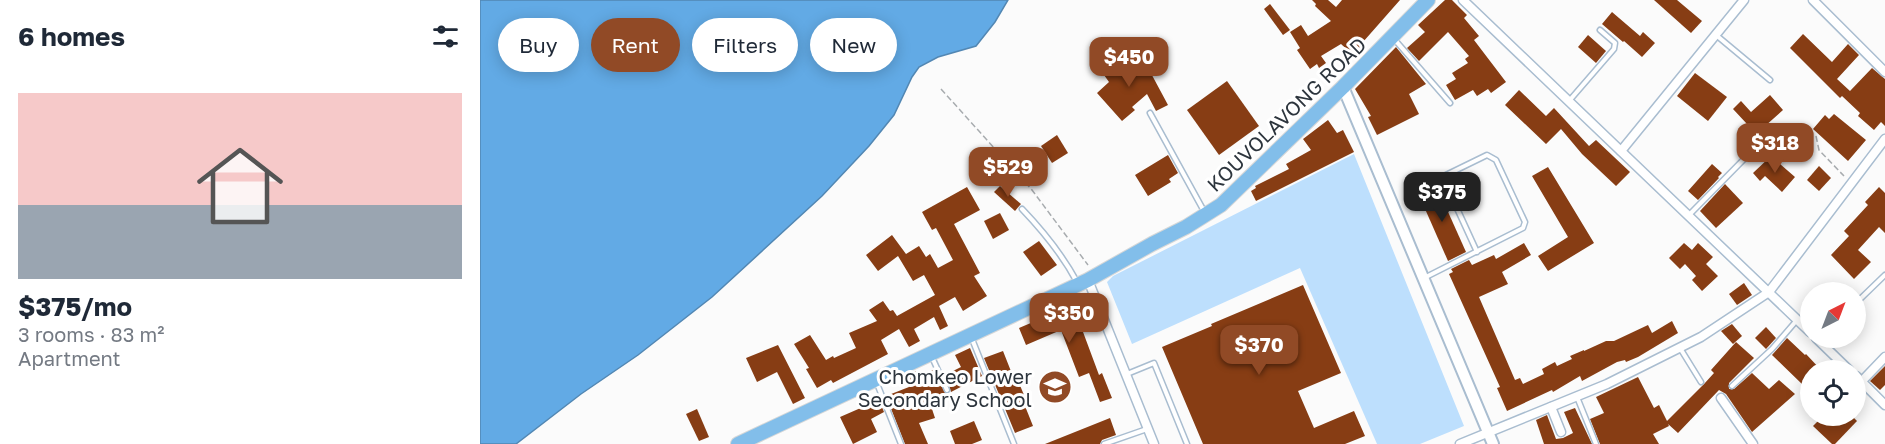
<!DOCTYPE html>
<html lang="en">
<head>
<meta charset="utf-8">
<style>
	:root { --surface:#fff; --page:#f2f2f3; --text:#1f2937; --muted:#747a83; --accent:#914a26 }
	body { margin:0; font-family:"Golos Text",sans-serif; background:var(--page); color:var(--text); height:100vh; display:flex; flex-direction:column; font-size:22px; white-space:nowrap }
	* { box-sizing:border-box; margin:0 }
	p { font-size:20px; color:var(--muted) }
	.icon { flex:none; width:33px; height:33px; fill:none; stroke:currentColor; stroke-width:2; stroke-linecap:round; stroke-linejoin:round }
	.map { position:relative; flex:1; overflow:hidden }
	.sheet { display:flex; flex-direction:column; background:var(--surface); width:480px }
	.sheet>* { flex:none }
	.guide { position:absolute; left:18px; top:18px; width:570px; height:54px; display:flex; gap:12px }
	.needle { width:39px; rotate:42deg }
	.buttons { position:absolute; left:1320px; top:282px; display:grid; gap:12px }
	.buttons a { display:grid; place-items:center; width:66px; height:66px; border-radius:50%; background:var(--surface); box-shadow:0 3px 15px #0003; font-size:30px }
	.price { position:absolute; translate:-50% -51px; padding:0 14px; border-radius:12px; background:var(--accent); color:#fff; font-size:20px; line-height:39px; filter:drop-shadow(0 2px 3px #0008) }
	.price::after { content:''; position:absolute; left:50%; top:36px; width:18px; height:14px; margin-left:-9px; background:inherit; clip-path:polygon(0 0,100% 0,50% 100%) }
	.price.current { background:#222; color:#fff }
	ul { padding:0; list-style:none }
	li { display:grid; align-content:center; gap:12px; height:318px; padding:0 18px }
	li span { display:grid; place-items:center; height:186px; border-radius:0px; color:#555 }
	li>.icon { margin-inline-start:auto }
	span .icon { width:108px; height:108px; fill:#fffc; stroke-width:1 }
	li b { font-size:26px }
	h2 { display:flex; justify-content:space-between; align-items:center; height:72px; padding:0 18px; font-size:26px }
	.tag { padding:0 21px; border-radius:27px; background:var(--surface); box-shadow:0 3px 15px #0003; font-size:21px; line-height:54px }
	.tag.current { background:var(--accent); color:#fff }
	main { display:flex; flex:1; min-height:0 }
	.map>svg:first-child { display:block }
	.green { fill:#bddffd }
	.water { fill:#62aae5; stroke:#5287b3; stroke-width:1.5 }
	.building { fill:#873d14 }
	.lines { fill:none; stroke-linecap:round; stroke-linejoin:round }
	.service-casing { stroke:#a9bdd0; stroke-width:7 }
	.minor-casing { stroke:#a9bdd0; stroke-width:11 }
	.tertiary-casing { stroke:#a9bdd0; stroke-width:14 }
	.primary-casing { stroke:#d5d7d8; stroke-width:16 }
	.path { stroke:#a8acaf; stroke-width:1.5; stroke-dasharray:6 3; stroke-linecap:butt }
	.service { stroke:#fff; stroke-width:4 }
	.minor { stroke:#fff; stroke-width:8 }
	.tertiary { stroke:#fff; stroke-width:10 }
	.primary { stroke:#82beea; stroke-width:14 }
	.labels { text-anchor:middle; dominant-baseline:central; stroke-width:6; stroke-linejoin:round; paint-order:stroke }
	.street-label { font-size:20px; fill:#2d353d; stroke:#fff }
	.poi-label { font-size:20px; fill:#2d353d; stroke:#fff; text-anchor:end }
</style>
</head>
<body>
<main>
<section class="sheet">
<h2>6 homes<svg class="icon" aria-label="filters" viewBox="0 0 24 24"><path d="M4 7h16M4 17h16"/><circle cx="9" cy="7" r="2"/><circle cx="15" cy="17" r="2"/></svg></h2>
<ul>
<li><span style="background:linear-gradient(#f6c9c9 60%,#9aa5b1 0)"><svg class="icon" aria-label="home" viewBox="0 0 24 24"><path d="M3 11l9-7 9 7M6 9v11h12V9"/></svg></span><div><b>$375/mo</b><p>3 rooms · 83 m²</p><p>Apartment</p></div></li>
</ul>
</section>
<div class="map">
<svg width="1405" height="444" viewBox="0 0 1405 444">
	<rect width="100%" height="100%" fill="#fbfbfb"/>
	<path class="green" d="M 874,154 L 984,426 L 940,444 L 897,444 L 820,268 L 652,344 L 627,282 L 633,276 Z"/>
	<path class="water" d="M 0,0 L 528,0 L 515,22 L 496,46 L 458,57 L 439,67 L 432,77 L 414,115 L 389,146 L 342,196 L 232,297 L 158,355 L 101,394 L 36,444 L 0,444 Z"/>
	<g class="building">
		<path d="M 832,0 L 848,0 L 856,7 L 862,0 L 920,0 L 883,42 L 885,44 L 874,56 L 861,44 L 841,56 L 846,63 L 839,68 L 837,64 L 830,69 L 817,50 L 820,48 L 810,32 L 821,25 L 828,36 L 851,21 L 835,6 L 836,4 Z"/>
		<path d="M 965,0 L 972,0 L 987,15 L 984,18 L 999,36 L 994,40 L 1026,82 L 1011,93 L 1008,89 L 997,96 L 993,90 L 975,100 L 966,85 L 976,79 L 972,73 L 988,63 L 985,59 L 989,56 L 968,32 L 939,61 L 927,48 L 945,32 L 938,25 Z"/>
		<path d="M 1174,0 L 1197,0 L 1222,21 L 1211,33 Z"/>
		<path d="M 790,4 L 810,30 L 803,35 L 784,9 Z"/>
		<path d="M 1132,12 L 1160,36 L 1163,32 L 1175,43 L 1162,57 L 1144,41 L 1143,42 L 1122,24 Z"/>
		<path d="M 1323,34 L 1352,62 L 1368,44 L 1379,55 L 1357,79 L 1370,91 L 1392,68 L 1405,79 L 1405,126 L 1401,122 L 1394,130 L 1378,116 L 1380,113 L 1362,96 L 1360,98 L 1310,48 Z"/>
		<path d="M 1108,35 L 1126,51 L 1116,63 L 1098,47 Z"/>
		<path d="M 916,47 L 946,84 L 929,94 L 939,114 L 897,135 L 888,117 L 891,116 L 875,89 Z"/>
		<path d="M 639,54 L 652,72 L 666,64 L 688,105 L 676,111 L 667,94 L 652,107 L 655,110 L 642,121 L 617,93 L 629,82 L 619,68 Z"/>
		<path d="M 1215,73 L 1247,97 L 1228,121 L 1197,96 Z"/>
		<path d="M 747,81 L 779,126 L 739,155 L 707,110 Z"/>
		<path d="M 1039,90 L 1066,116 L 1074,108 L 1109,146 L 1116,140 L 1150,172 L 1136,186 L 1102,154 L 1081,129 L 1066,144 L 1025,105 Z"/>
		<path d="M 1290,95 L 1303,110 L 1284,127 L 1304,148 L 1294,157 L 1264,126 L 1267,124 L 1253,109 L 1261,101 L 1271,112 Z"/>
		<path d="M 1354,114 L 1386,140 L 1368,161 L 1333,129 L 1345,115 L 1349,119 Z"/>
		<path d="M 848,120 L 857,133 L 863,130 L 874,152 L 776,201 L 771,191 L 776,188 L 775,186 L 809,169 L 806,164 L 831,150 L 823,139 Z"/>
		<path d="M 577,135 L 588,153 L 572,163 L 561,146 Z"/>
		<path d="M 688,155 L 698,173 L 689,179 L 691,182 L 668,196 L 655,175 Z"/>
		<path d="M 1291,156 L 1315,177 L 1302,192 L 1285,176 L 1280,181 L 1273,173 Z"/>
		<path d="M 1232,164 L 1242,173 L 1238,177 L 1239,178 L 1218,200 L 1208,191 Z"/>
		<path d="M 1339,166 L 1351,178 L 1339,191 L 1327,180 Z"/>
		<path d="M 1068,167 L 1114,243 L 1068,271 L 1058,256 L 1088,237 L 1052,176 Z"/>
		<path d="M 1245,184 L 1263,203 L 1236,228 L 1220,211 Z"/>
		<path d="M 956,185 L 986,252 L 968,261 L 938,193 Z"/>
		<path d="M 520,186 L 541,204 L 535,211 L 514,192 Z"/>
		<path d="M 487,187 L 500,210 L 474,224 L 500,273 L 494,276 L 507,296 L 483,311 L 475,297 L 459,306 L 468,326 L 460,330 L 454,317 L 434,329 L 440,341 L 429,347 L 419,329 L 401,340 L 408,354 L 353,383 L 351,380 L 337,388 L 326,369 L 329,368 L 314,344 L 330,335 L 346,360 L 353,356 L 354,358 L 376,348 L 369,333 L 397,321 L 389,310 L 403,301 L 410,311 L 413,310 L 417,316 L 455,295 L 444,275 L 433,281 L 418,256 L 398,271 L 386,255 L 412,235 L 426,254 L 439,246 L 446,257 L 450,254 L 458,268 L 473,260 L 456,228 L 452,230 L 442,212 Z"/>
		<path d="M 1399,187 L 1405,193 L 1405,233 L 1399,227 L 1378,250 L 1391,262 L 1374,279 L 1351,255 L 1369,236 L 1364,231 L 1388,205 L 1385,202 Z"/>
		<path d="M 520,213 L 529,230 L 513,239 L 504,221 Z"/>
		<path d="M 559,241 L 577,265 L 561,276 L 543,252 Z"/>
		<path d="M 1044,243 L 1051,255 L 1022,272 L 1028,284 L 999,297 L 1035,380 L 1040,378 L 1043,384 L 1064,374 L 1062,369 L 1075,362 L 1077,366 L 1092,359 L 1090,356 L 1104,350 L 1104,351 L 1126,341 L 1134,341 L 1168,325 L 1172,333 L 1192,321 L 1198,333 L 1158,357 L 1146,362 L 1145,360 L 1137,362 L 1102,381 L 1100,376 L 1073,392 L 1072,390 L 1027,411 L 1017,388 L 1020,387 L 969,274 L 973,272 L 971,269 L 989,260 L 992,265 L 1014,255 L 1016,259 Z"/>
		<path d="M 1204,243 L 1212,250 L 1218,243 L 1233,257 L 1226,264 L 1238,276 L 1222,291 L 1212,280 L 1216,276 L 1205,264 L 1200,269 L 1189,258 Z"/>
		<path d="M 1264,283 L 1272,295 L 1257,305 L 1249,294 Z"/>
		<path d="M 823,285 L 861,373 L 818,391 L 834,428 L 874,411 L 885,436 L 865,444 L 723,444 L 682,347 L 732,326 L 731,324 Z"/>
		<path d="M 593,305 L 619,375 L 622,373 L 632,398 L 620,402 L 609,373 L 599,377 L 581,330 L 546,345 L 539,328 Z"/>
		<path d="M 1252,324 L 1262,336 L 1253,344 L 1241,331 Z"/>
		<path d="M 1286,327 L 1296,338 L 1286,349 L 1275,338 Z"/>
		<path d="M 1307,338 L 1325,355 L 1326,354 L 1341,370 L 1330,370 L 1330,380 L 1324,386 L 1292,355 Z"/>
		<path d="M 1256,342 L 1274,358 L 1249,383 L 1249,389 L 1254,389 L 1272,373 L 1289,389 L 1299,380 L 1315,394 L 1272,432 L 1246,394 L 1239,390 L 1198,433 L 1188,424 L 1189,426 L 1173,434 L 1179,444 L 1120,444 L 1110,419 L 1124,413 L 1116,397 L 1158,377 L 1174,408 L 1179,405 L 1187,421 L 1224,384 L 1234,373 L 1231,370 Z"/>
		<path d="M 298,345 L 325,398 L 313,404 L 297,372 L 277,382 L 266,358 Z"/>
		<path d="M 490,348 L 502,376 L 471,392 L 465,375 L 481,367 L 475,355 Z"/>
		<path d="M 523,351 L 536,384 L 539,383 L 544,395 L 541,396 L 553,426 L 535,433 L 504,358 Z"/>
		<path d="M 1405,366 L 1405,385 L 1400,390 L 1390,381 Z"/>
		<path d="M 453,370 L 466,394 L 466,399 L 451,406 L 455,418 L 439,423 L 448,444 L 425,444 L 406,396 L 429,387 L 424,376 L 436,371 L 438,377 Z"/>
		<path d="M 399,400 L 404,412 L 391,419 L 397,432 L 373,444 L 360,417 Z"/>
		<path d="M 1095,408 L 1112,444 L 1064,444 L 1056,420 L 1067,415 L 1076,439 L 1083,438 L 1093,433 L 1084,412 Z"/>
		<path d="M 217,409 L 229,437 L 219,441 L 206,414 Z"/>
		<path d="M 1343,416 L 1372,416 L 1377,421 L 1355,444 L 1352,444 L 1333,426 Z"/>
		<path d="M 630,418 L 636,435 L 622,440 L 620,444 L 565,444 Z"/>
		<path d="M 494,421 L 502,440 L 492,444 L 475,444 L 470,431 Z"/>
	</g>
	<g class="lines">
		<defs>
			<g id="service">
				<path d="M 1236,35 L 1290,80"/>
				<path d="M 915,40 L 970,103"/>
				<path d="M 1089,101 L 1134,49 L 1135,43 L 1120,30"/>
				<path d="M 670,113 L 725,213"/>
				<path d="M 542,209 C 564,232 582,254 597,282"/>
				<path d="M 1210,214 L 1271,152"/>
				<path d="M 944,278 L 1043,228 L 1045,222 L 1016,160 L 1007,155 L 966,175 L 964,180 L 997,252"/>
				<path d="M 1376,303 L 1405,275"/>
				<path d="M 492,339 L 534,444"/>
				<path d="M 1200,348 L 1221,382"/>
				<path d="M 451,355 L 467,390"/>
				<path d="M 647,374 L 674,363 L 707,444"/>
				<path d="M 396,381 L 421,444"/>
				<path d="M 1252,386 L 1292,349 L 1317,320"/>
				<path d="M 1097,397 L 1116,444"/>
				<path d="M 624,444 L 667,429"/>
			</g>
			<g id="minor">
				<path d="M 983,0 L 1330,332"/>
				<path d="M 1333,0 L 1405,72"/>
				<path d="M 1141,151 L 1264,0"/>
				<path d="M 608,280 L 674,444"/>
				<path d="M 1336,338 L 1369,370"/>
				<path d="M 1376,376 L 1405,405"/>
				<path d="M 1381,382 L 1405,357"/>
				<path d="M 1241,398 L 1273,444"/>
				<path d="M 1071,407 L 1081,432"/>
				<path d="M 980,444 L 1127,384 L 1221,337 L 1289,292 L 1405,139"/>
			</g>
			<path id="tertiary" d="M 863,87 L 1013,444"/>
			<path id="primary" d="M 258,444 L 608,280 L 672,244 L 706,227 L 741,205 L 863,87 L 948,0"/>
		</defs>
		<use href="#service" class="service-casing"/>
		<use href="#minor" class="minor-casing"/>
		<use href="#tertiary" class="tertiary-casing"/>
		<use href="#primary" class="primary-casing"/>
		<g class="path">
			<path d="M 461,89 L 552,190 L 608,265"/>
			<path d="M 1336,136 L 1339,150 L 1364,176"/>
		</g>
		<use href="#service" class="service"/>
		<use href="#minor" class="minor"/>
		<use href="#tertiary" class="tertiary"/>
		<use href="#primary" class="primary"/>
	</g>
	<defs>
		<symbol id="school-disc" viewBox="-11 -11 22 22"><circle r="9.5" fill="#914a26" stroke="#fff"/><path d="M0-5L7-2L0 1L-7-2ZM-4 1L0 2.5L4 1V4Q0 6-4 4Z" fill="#fff"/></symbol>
	</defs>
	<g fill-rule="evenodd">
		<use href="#school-disc" x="556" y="368" width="38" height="38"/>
	</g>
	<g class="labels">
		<g class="street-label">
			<text transform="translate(806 114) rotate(-44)">KOUVOLAVONG ROAD</text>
		</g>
		<g class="poi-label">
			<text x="552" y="376">Chomkeo Lower<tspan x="552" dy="23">Secondary School</tspan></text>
		</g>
	</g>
</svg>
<div class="buttons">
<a><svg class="needle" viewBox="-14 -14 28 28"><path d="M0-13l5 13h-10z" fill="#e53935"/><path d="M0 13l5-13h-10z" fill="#747a83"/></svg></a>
<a><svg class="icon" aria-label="locate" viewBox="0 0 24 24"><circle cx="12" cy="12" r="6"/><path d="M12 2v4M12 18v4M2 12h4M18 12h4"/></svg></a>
</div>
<b class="price" style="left:649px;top:88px">$450</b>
<b class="price" style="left:1295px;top:174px">$318</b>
<b class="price" style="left:528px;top:198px">$529</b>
<b class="price current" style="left:962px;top:223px">$375</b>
<b class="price" style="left:589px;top:344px">$350</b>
<b class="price" style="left:779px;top:376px">$370</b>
<div class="guide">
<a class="tag">Buy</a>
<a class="tag current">Rent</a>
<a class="tag">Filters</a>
<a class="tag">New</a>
</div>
</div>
</main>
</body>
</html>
